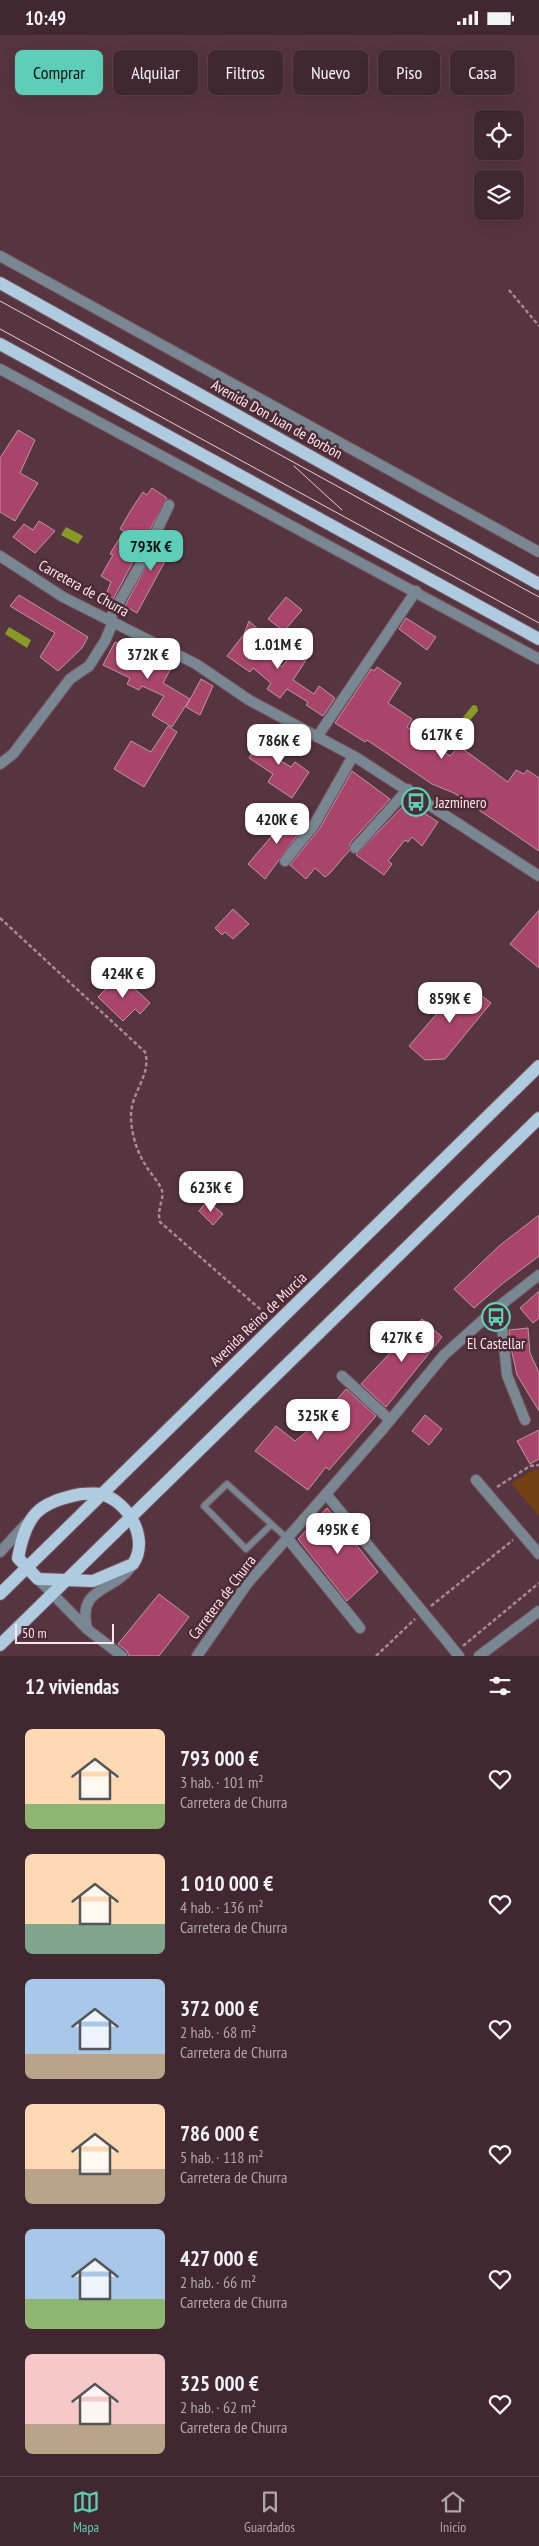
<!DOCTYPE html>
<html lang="es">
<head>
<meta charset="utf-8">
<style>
	:root { --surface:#412830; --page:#483038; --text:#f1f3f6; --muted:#aea6ab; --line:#5a444c; --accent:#5eceb8 }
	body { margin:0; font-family:"PT Sans Narrow",sans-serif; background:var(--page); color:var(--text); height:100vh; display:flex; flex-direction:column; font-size:19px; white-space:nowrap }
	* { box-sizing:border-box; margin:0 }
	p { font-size:16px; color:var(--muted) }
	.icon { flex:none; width:28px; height:28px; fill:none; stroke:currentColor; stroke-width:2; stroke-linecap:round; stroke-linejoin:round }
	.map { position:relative; height:1621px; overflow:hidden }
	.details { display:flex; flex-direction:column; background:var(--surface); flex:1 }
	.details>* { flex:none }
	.banner { position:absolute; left:15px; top:15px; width:510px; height:45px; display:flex; gap:10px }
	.fabs { position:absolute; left:474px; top:75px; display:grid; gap:10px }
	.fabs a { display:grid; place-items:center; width:50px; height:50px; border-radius:8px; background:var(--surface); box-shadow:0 5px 20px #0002,0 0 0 1px var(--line); font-size:25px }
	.scale { position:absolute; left:15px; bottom:12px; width:99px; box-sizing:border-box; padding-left:5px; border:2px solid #fbe5eb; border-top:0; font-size:14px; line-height:18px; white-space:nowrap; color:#fbe5eb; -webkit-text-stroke:4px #4c2b36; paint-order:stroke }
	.price { position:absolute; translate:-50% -42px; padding:0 11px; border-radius:10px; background:#fff; color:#222; font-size:16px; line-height:32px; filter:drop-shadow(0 1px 2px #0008) }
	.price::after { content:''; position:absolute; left:50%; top:30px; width:15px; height:11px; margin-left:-8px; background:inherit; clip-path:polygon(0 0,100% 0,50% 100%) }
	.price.current { background:var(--accent); color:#111 }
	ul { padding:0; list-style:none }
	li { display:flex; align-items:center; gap:15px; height:125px; padding:0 25px }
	li span { display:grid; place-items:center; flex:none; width:140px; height:100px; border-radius:8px; color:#555 }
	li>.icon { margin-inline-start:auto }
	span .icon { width:60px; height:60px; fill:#fffc; stroke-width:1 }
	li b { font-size:21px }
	h2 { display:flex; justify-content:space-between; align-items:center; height:60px; padding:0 25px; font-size:21px }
	.tag { padding:0 18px; border-radius:8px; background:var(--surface); box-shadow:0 5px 20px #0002,0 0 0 1px var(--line); font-size:18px; line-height:45px }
	.tag.current { background:var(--accent); color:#111 }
	.status { display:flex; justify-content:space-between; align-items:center; height:35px; padding:0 25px; background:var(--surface); direction:ltr }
	.status svg { height:14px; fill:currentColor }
	.menu { display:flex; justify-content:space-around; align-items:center; height:70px; border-top:1px solid var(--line); background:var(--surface); font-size:14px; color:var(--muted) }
	.menu a { display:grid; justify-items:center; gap:2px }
	.menu .current { color:var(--accent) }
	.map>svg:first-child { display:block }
	.green { fill:#714013 }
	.water { fill:#879a26 }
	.building { fill:#a9456c; stroke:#bf97a3 }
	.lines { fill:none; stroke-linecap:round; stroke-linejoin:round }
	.service-casing { stroke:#75555f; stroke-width:8 }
	.minor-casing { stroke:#75555f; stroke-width:12 }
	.tertiary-casing { stroke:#75555f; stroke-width:12 }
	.primary-casing { stroke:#75555f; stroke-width:14 }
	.path { stroke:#a78b93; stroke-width:2.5; stroke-dasharray:4 2.5; stroke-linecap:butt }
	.service { stroke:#788791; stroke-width:5.5 }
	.minor { stroke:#788791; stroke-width:10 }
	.tertiary { stroke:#788791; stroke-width:10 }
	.primary { stroke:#aecbe0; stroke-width:12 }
	.tram { stroke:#e4ccd3; stroke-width:1 }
	.labels { text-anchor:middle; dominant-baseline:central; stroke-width:5; stroke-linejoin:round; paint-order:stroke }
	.street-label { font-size:15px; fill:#fbe5eb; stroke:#4c2b36 }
	.poi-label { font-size:15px; fill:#fbe5eb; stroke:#4c2b36; text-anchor:start }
</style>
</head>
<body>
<div class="status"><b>10:49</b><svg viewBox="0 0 49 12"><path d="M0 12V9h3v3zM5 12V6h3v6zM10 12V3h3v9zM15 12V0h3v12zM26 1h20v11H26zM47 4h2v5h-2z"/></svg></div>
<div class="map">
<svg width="539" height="1621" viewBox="0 0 539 1621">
	<rect width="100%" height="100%" fill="#573540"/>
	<path class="green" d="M 534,1435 L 539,1435 L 539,1481 L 511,1448 Z"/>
	<g class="water">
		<path d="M 66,492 L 83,501 L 78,509 L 61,500 Z"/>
		<path d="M 9,592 L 31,605 L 27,613 L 5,599 Z"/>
		<path d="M 473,670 L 477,671 L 478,676 L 466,690 L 462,690 L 460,686 Z"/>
	</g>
	<g class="building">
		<path d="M 18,395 L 35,405 L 20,438 L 38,448 L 15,486 L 0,477 L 0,423 Z"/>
		<path d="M 152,453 L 167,463 L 111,568 L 104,564 L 111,547 L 101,541 L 113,520 L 110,519 L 124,496 L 120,494 L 131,475 L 143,457 L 147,460 Z"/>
		<path d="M 39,486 L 55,496 L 35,518 L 13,502 L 24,489 L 33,495 Z"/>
		<path d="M 164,497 L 177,504 L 137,578 L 125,571 Z"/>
		<path d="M 19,560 L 88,602 L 82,613 L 58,636 L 40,622 L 55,598 L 10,571 Z"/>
		<path d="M 286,562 L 302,575 L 284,596 L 268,584 Z"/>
		<path d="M 406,583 L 436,602 L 427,615 L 399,594 Z"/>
		<path d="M 249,586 L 261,597 L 257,604 L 267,614 L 265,618 L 282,632 L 297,610 L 310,619 L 293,645 L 314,659 L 319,651 L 335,663 L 323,681 L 306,670 L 308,667 L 287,654 L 280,663 L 267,654 L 271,648 L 253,633 L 250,637 L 227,621 L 244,599 Z"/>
		<path d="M 115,607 L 171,633 L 163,648 L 190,664 L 172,692 L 152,680 L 164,661 L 142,651 L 139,655 L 127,649 L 130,643 L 103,630 Z"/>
		<path d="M 377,632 L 401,648 L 388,668 L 412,684 L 407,692 L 450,721 L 459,711 L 508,747 L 516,735 L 524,739 L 527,735 L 539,743 L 539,816 L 454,758 L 432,749 L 367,705 L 365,707 L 335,688 L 371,634 L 374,636 Z"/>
		<path d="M 201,644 L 213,651 L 200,680 L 186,672 Z"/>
		<path d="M 271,690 L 279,696 L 266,717 L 291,732 L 295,727 L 309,737 L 292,763 L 268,747 L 273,739 L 249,723 Z"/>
		<path d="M 168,691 L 177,697 L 144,752 L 114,734 L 131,706 L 151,717 Z"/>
		<path d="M 352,736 L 390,764 L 350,808 L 349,816 L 330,838 L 325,842 L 315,833 L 306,844 L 290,830 L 320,793 Z"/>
		<path d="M 407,767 L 438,787 L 422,811 L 412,802 L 408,807 L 405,805 L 388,826 L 392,829 L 384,840 L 356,820 Z"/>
		<path d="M 293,776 L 307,787 L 265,844 L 248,829 Z"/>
		<path d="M 233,874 L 249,889 L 233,904 L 225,897 L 222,900 L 215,893 Z"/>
		<path d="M 539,875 L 539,933 L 510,909 Z"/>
		<path d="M 120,940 L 150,968 L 140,979 L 135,974 L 123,986 L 98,962 Z"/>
		<path d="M 464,947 L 491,968 L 445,1024 L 425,1025 L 409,1011 Z"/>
		<path d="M 207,1166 L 223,1179 L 213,1190 L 199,1176 Z"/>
		<path d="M 539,1180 L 539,1221 L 502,1249 L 474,1273 L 454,1254 L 499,1211 Z"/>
		<path d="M 539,1256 L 539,1283 L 533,1288 L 520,1273 Z"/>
		<path d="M 422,1284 L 442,1302 L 386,1372 L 361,1349 Z"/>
		<path d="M 528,1293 L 530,1318 L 539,1338 L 539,1376 L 517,1340 L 511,1313 L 509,1295 Z"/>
		<path d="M 346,1354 L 376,1381 L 329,1435 L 326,1432 L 308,1455 L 255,1416 L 276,1391 L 295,1406 L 316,1389 Z"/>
		<path d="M 425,1380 L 442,1394 L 429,1410 L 412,1396 Z"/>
		<path d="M 539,1395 L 539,1424 L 530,1429 L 517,1406 Z"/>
		<path d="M 327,1473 L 378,1537 L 347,1566 L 298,1504 Z"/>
		<path d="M 159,1559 L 189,1582 L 159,1621 L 129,1621 L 127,1616 L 118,1609 Z"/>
	</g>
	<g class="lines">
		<defs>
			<path id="service" d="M 271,1490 L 246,1514 L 204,1471 L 227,1449 L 288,1504"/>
			<g id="minor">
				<path d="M 0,221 L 539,517"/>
				<path d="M 0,334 L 539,624"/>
				<path d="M 109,585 L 144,523 L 169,470"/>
				<path d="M 317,702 L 416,556"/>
				<path d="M 0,729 L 13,719 L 70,644 L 89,631 L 105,606 L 113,587"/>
				<path d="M 355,813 L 408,754"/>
				<path d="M 285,826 L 314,790 L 353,721"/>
				<path d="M 495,1274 L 502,1291 L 507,1340 L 525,1385"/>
				<path d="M 342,1341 L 390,1385"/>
				<path d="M 476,1445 L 539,1519"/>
				<path d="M 326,1459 L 459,1621"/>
				<path d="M 288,1504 L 360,1593"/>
				<path d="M 0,1517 L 26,1489"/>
				<path d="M 38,1544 L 87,1594 L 122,1621"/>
				<path d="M 87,1593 C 77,1552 113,1557 131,1532"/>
				<path d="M 479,1621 L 539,1576"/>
			</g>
			<g id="tertiary">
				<path d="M 0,521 L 63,562 L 196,629 L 249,665 L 357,723 L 539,841"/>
				<path d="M 197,1621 L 247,1549 L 382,1395 L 444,1320 L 493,1276 L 539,1240"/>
			</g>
			<g id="primary">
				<path d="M 0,248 L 539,549"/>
				<path d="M 0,309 L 539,604"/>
				<path d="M 81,1459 C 87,1459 95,1458 101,1459 C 128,1466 150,1504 133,1529 L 93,1546 L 38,1544 L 18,1523 C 26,1480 38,1467 81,1459 Z"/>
				<path d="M 0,1559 L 539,1031"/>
				<path d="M 0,1610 L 539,1083"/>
			</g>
		</defs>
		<use href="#service" class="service-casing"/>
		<use href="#minor" class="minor-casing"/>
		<use href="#tertiary" class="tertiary-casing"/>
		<use href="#primary" class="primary-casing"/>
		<g class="path">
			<path d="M 509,255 L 539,291"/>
			<path d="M 0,883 L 145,1017 C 152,1039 131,1058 131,1080 C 131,1099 137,1118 148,1134 C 152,1140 158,1147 161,1153 C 166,1163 156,1173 160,1187 L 268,1281"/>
			<path d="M 497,1452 L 530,1431 L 539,1430"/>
			<path d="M 431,1571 L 513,1505"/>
			<path d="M 463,1611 L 539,1548"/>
			<path d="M 376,1621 L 415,1584"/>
		</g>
		<use href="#service" class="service"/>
		<use href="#minor" class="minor"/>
		<use href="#tertiary" class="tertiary"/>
		<use href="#primary" class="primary"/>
		<g class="tram">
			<path d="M 0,266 L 539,562"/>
			<path d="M 0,294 L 539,588"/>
			<path d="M 294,431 L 342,475"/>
		</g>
	</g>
	<defs>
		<symbol id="bus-ring" viewBox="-11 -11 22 22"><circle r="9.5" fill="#4c2b36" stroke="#5eceb8" stroke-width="1.5"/><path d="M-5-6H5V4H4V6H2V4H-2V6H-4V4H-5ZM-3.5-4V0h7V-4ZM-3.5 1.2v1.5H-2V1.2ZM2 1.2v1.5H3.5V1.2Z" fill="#5eceb8"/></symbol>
	</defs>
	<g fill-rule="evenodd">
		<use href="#bus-ring" x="400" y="751" width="32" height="32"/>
		<use href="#bus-ring" x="480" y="1266" width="32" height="32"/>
	</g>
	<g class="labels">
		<g class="street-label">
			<text transform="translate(277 384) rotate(29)">Avenida Don Juan de Borbón</text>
			<text transform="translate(84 553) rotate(29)">Carretera de Churra</text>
			<text transform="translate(258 1284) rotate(-44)">Avenida Reino de Murcia</text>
			<text transform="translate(222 1562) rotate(-53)">Carretera de Churra</text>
		</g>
		<g class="poi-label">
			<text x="435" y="767">Jazminero</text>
			<text x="496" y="1308" text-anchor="middle">El Castellar</text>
		</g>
	</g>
</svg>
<div class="fabs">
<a><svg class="icon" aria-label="locate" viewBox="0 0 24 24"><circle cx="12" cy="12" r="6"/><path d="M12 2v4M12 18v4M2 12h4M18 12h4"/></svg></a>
<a><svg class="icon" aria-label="layers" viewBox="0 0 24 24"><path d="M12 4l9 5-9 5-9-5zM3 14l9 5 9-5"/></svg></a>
</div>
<div class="scale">50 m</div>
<b class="price current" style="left:151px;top:537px">793K €</b>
<b class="price" style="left:278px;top:635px">1.01M €</b>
<b class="price" style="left:148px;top:645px">372K €</b>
<b class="price" style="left:442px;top:725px">617K €</b>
<b class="price" style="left:279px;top:731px">786K €</b>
<b class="price" style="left:277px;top:810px">420K €</b>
<b class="price" style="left:123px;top:964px">424K €</b>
<b class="price" style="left:450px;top:989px">859K €</b>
<b class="price" style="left:211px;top:1178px">623K €</b>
<b class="price" style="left:402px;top:1328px">427K €</b>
<b class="price" style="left:318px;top:1406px">325K €</b>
<b class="price" style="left:338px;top:1520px">495K €</b>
<div class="banner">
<a class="tag current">Comprar</a>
<a class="tag">Alquilar</a>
<a class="tag">Filtros</a>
<a class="tag">Nuevo</a>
<a class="tag">Piso</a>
<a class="tag">Casa</a>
</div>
</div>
<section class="details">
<h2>12 viviendas<svg class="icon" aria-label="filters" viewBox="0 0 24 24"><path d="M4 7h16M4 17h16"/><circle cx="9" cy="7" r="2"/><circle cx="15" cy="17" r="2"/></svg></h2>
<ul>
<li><span style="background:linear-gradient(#ffd9b3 75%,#8fb573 0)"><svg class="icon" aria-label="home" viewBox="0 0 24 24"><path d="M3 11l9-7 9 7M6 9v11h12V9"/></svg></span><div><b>793 000 €</b><p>3 hab. · 101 m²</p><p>Carretera de Churra</p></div><svg class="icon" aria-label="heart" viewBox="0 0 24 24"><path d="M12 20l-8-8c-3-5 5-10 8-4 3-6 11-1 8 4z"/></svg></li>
<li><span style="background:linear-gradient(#ffd9b3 70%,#7fa58c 0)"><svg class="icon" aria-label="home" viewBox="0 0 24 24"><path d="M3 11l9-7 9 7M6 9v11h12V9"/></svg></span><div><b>1 010 000 €</b><p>4 hab. · 136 m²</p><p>Carretera de Churra</p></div><svg class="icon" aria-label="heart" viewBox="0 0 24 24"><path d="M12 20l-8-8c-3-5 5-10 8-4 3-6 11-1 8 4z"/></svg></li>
<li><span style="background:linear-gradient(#a9c7e8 75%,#b9a48a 0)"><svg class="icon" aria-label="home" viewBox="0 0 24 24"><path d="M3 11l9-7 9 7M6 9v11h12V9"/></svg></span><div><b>372 000 €</b><p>2 hab. · 68 m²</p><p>Carretera de Churra</p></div><svg class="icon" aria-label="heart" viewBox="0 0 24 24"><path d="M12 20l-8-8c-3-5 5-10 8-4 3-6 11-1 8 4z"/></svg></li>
<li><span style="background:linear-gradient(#ffd9b3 65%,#b9a48a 0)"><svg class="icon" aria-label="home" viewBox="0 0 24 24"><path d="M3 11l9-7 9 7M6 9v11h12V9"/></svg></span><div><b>786 000 €</b><p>5 hab. · 118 m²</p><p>Carretera de Churra</p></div><svg class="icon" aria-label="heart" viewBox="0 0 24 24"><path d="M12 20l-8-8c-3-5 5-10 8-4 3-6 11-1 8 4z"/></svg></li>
<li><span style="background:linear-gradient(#a9c7e8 70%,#8fb573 0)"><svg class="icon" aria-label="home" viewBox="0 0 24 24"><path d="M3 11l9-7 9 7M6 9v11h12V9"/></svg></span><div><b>427 000 €</b><p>2 hab. · 66 m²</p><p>Carretera de Churra</p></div><svg class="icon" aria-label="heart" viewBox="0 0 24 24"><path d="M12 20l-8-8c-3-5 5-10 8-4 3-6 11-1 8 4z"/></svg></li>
<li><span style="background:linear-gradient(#f6c9c9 70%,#b9a48a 0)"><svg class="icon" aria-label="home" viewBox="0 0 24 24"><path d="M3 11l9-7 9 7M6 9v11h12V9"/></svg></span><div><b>325 000 €</b><p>2 hab. · 62 m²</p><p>Carretera de Churra</p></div><svg class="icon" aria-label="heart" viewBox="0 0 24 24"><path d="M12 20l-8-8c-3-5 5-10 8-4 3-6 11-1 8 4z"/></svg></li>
</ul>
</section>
<nav class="menu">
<a class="current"><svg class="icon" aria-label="map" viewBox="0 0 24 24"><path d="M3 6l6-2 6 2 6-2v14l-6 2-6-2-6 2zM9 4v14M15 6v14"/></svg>Mapa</a>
<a><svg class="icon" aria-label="saved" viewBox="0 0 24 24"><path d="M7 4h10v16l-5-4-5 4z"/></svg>Guardados</a>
<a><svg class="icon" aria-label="home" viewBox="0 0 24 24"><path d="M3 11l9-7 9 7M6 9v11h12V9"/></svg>Inicio</a>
</nav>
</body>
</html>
